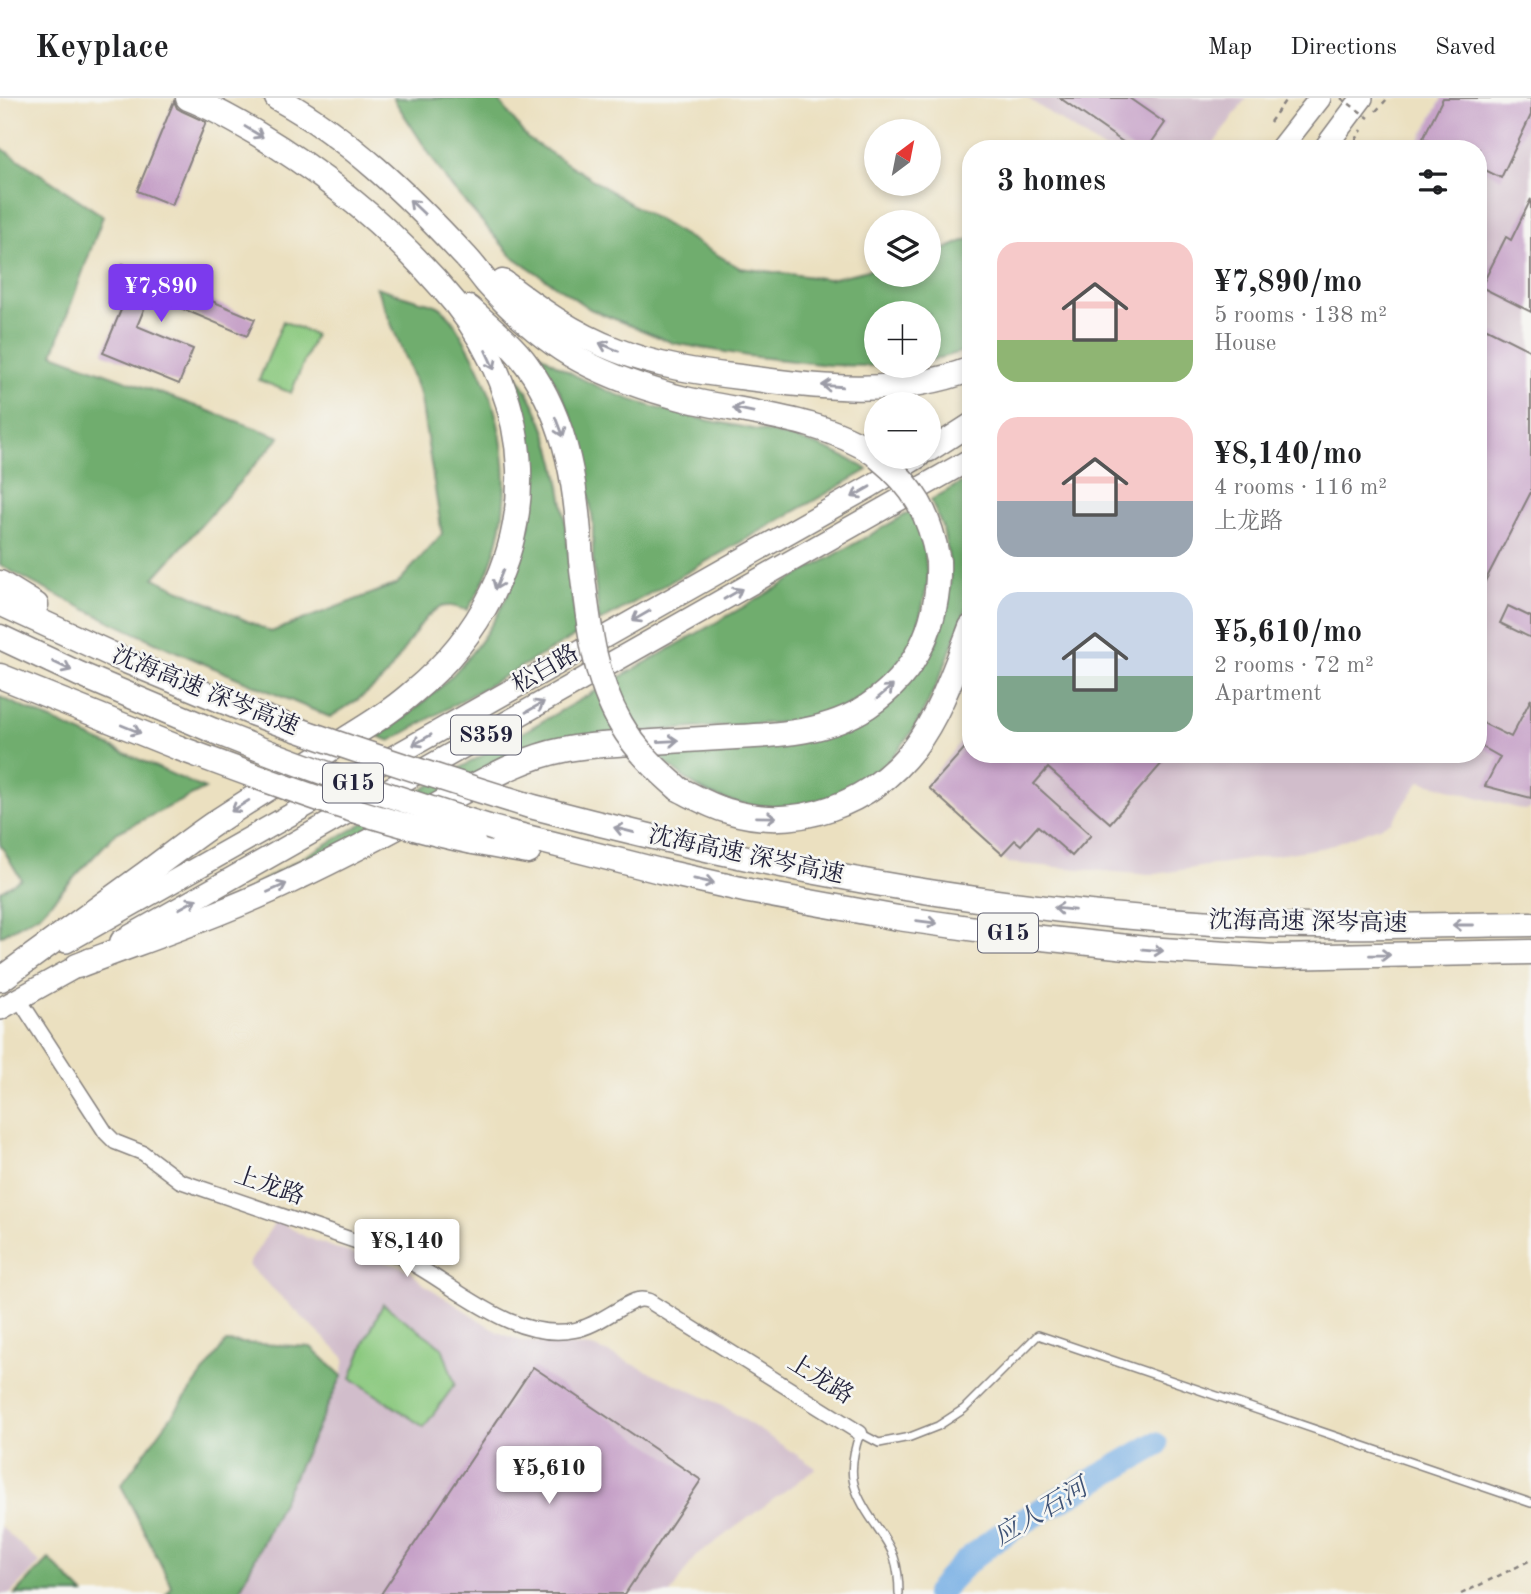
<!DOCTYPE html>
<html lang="en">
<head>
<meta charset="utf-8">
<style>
	:root { --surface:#fff; --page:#f2f2f2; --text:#202124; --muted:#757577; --line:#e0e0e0; --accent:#7c3aed }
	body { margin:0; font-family:"Old Standard TT","Noto Serif SC",serif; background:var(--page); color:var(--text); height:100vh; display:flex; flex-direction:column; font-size:26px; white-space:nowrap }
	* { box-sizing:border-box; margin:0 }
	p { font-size:23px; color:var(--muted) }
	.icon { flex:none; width:38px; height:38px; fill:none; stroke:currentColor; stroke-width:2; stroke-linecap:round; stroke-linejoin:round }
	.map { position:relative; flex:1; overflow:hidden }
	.sheet { position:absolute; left:962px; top:42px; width:525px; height:623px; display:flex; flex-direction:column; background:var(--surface); border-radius:28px; box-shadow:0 4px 10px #0003 }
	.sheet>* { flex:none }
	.needle { width:46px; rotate:32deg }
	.tools { position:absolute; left:864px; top:21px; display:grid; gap:14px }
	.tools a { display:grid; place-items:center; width:77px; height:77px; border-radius:50%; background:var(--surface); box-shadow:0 4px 10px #0003; font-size:35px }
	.price { position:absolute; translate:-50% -60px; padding:0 16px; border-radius:7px; background:#fff; color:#222; font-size:23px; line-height:46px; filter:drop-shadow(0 2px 4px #0008) }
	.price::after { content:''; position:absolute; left:50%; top:42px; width:21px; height:16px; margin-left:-10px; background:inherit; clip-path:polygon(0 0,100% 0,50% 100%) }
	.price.selected { background:var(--accent); color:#fff }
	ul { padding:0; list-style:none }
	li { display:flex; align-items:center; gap:21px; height:175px; padding:0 35px }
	li span { display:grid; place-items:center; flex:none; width:196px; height:140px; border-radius:21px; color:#555 }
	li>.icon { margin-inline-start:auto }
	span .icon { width:84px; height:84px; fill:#fffc; stroke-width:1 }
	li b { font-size:30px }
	h2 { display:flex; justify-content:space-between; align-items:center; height:84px; padding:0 35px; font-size:30px }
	header { display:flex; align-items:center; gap:42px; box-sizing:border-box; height:98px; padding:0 35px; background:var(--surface); border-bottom:2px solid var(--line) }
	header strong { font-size:33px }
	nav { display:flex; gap:38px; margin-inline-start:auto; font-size:24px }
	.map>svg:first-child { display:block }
	.industrial { fill:#d1bdcb }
	.green { fill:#8bc97f; stroke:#56765d; stroke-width:2 }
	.forest { fill:#70ad6e; stroke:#496854; stroke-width:2 }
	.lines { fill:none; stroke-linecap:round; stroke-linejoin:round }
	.river { stroke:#75ade4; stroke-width:26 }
	.building { fill:#c49ec6 }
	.lane-casing { stroke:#86817e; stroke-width:10 }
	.street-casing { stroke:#86817e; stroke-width:17 }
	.primary-casing { stroke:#86817e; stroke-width:24 }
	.highway-casing { stroke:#86817e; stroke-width:27 }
	.path { stroke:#86817e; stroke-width:2.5; stroke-dasharray:5 5; stroke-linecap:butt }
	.lane { stroke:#fff; stroke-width:7 }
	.street { stroke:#fff; stroke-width:14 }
	.primary { stroke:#fff; stroke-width:21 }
	.highway { stroke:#fff; stroke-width:24 }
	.highway-bridge-casing { stroke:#86817e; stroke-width:27; stroke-linecap:butt }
	.path-bridge { stroke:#86817e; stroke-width:2.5; stroke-dasharray:5 5; stroke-linecap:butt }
	.highway-bridge { stroke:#fff; stroke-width:24 }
	.oneway { stroke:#9c9ca7 }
	.labels { text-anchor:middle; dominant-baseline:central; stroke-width:5; stroke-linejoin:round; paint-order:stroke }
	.shield { fill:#f6f6f2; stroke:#626272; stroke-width:2 }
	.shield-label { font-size:23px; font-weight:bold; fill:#22223b }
	.street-label { font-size:24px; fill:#22223b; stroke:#f6f6f2 }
	.water-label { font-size:26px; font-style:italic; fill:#3f5376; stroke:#f6f6f2 }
</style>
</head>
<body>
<header>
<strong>Keyplace</strong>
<nav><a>Map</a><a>Directions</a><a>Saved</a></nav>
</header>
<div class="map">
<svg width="1531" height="1496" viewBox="0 0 1531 1496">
	<rect width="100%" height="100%" fill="#f6f6f2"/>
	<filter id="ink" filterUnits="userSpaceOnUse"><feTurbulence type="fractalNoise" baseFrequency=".0143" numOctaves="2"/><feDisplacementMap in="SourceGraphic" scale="14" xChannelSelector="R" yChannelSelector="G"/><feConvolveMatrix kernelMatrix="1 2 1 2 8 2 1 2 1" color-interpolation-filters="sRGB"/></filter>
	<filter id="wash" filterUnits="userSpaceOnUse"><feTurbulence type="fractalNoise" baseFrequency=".00686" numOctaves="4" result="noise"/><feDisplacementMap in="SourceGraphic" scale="28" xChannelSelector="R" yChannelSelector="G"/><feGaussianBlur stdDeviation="1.57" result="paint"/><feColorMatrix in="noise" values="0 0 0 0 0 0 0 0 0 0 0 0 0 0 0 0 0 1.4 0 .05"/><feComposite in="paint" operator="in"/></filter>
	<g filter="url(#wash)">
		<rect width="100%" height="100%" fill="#ebe0c0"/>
		<g class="industrial">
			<path d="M 1027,0 L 1246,0 L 1210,51 L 1103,51 Z"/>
			<path d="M 1442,0 L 1531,0 L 1531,711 L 1524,712 L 1420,683 L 1392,724 L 1326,749 L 1150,777 L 1008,765 L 926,686 L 971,631 L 971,656 L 1479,656 L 1479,51 L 1414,51 Z"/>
			<path d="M 276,1122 L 306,1139 L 329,1148 L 363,1159 L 400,1168 L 410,1173 L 422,1185 L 498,1234 L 521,1243 L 592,1249 L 606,1254 L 722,1307 L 816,1370 L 695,1459 L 670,1496 L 238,1496 L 342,1278 L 345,1260 L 248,1167 Z"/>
			<path d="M 0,1428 L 40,1465 L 10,1496 L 0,1496 Z"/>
		</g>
		<g class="green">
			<path d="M 283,223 L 315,237 L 291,295 L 259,282 Z"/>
			<path d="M 383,1206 L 442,1249 L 455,1286 L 424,1329 L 351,1280 L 365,1244 Z"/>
		</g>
		<g class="forest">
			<path d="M 393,0 L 497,0 L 527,40 L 631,106 L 740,170 L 829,181 L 877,170 L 877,177 L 929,177 L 929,158 L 971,140 L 971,251 L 929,263 L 929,215 L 877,215 L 877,268 L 912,268 L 909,269 L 829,267 L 748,258 L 673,245 L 590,211 L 512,158 L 449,86 Z"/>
			<path d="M 0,49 L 103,118 L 53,256 L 280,339 L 154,480 L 271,534 L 397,486 L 442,436 L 420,296 L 376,189 C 390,193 403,198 417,202 C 424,204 432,205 438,208 C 450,214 462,239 469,251 C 509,322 518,409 483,484 C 479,494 473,503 467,512 C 458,510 450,506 441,509 C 420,516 400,564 383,581 C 368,596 348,608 330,619 C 218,572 106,526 0,467 Z"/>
			<path d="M 526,245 C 571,281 625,303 680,316 C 744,332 812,335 868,372 L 599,524 L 593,462 L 593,423 L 580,343 L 569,313 L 556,286 L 538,259 Z"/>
			<path d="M 509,268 C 571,342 564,447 577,537 L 390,643 L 378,638 C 466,581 528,500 533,392 C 535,349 527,307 509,268 Z"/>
			<path d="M 971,379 C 971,406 971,433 971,459 C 971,472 973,485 971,497 C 970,503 967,510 964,517 C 958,532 952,547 947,562 C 935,590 924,617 906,642 C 862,703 779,725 710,696 C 689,686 672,670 655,655 L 754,649 L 920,572 L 937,543 L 947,511 L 950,484 L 949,462 L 943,431 L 931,402 Z"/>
			<path d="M 912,413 L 923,440 L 928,483 L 917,534 L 902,560 L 884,582 L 861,599 L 838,612 L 817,619 L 787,624 L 589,637 L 363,735 L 251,789 Z"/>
			<path d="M 0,599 L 205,691 L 116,735 L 40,816 L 0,838 L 0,793 L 21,781 L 0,746 Z"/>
			<path d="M 226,1244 L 311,1249 L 342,1278 L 238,1496 L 166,1496 L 172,1489 L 121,1387 Z"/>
			<path d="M 49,1461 L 84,1496 L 15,1496 Z"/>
		</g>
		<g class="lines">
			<path class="river" d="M 938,1496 C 968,1453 1017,1427 1061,1401 C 1093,1383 1124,1365 1155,1347"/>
		</g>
		<g id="blocks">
			<g class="building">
				<path d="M 1060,0 L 1129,0 L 1165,25 L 1147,51 L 1133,51 Z"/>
				<path d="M 1443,0 L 1531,0 L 1531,17 L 1501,80 L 1479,69 L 1479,51 L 1443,51 L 1423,40 Z"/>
				<path d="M 174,3 L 177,10 L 182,13 L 206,24 L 172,107 L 137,93 Z"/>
				<path d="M 1531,101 L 1531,214 L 1481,189 L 1506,139 L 1511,142 Z"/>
				<path d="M 123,166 L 255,221 L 247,238 L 150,197 L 137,228 L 193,251 L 179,286 L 103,255 L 126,200 L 112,194 Z"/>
				<path d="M 1479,227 L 1531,253 L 1531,394 L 1479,495 Z"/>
				<path d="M 1508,508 L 1531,519 L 1531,540 L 1500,525 Z"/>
				<path d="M 1531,601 L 1531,700 L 1485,688 L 1500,659 L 1479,647 L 1479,623 L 1511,639 Z"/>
				<path d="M 971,643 L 971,656 L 1170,656 L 1110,725 L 1048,670 L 1034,686 L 1091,737 L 1072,758 L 1038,728 L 1021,747 L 1015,742 L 1002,756 L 929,690 Z"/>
				<path d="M 533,1269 L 701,1382 L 625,1496 L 381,1496 Z"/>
			</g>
		</g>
	</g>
	<g filter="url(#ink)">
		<use href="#blocks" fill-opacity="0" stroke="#86817e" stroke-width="2"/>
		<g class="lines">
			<defs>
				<path id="lane" d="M 899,1496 C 899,1483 898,1471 894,1459 C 890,1447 882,1436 875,1426 C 851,1392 846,1374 860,1335 L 879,1345 L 910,1339 L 938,1328 L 964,1311 L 1038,1237 L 1531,1405"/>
				<path id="street" d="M 19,901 L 106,1035 L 115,1044 L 143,1055 L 180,1083 L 399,1158 C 452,1184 511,1245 575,1232 C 591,1229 605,1219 619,1211 C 624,1208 632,1203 638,1202 C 642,1201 646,1202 649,1203 L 860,1335"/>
				<g id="primary">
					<path d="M 1280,51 L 1320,0"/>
					<path d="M 1324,51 L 1362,0"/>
					<path d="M 929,353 L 971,326"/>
					<path d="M 121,843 L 971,361"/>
					<path d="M 66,844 L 871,388 L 919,359"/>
					<path d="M 0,911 L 90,861"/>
				</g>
				<g id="highway">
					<path d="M 277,0 C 348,39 408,97 463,156 C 472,165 479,175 487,185 C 514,215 545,243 580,262 C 613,280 649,292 685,301 C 749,316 821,319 877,357"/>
					<path d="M 503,184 C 538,211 574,236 616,252 C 656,268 698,274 740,279 C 816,289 898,300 971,271"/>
					<path d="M 469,210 C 489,228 511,245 527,267 C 569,325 577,394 581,463"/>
					<path d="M 0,485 L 36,507"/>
					<path d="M 0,505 L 126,563 L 252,615"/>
					<path d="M 0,539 L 79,576 L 214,633"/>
					<path d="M 0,578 L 179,650"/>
					<path d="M 679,691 C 695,699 710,708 728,713 C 797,734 871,706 914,650 C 941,614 955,570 971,529"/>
					<path d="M 530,708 C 753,767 982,812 1213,825 C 1319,831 1425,827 1531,826"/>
					<path d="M 495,731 L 660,773 L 749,793 L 898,820 L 1032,839 L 1146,851 L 1276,859 L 1531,854"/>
					<path d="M 473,744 L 528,754"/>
					<path d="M 77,868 C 150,840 227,815 297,780 C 348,756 398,729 447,702 C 484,683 521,660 563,652 C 587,647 612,646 636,645 C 670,643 703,641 736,639 C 781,637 829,634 868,608 C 918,574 940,523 938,463"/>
					<path d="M 1,881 C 47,847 94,813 141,779 C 167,760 192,740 219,722 C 258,696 299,672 338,646 C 364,630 389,615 412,595 C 480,539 522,460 519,371 C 517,312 493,252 456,206 C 400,138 331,80 256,35 C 234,22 211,9 188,0"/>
				</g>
			</defs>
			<use href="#lane" class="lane-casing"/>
			<use href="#street" class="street-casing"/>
			<use href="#primary" class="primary-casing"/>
			<use href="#highway" class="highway-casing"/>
			<g class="path">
				<path d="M 1376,13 L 1388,0"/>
				<path d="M 1270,24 L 1287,0"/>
				<path d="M 1350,51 L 1362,32"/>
				<path d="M 1461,1496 L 1531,1462"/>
			</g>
			<use href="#lane" class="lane"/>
			<use href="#street" class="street"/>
			<use href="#primary" class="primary"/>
			<use href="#highway" class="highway"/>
			<defs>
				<g id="highway-bridge">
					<path d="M 878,359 C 915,389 930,417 938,463"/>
					<path d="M 581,463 C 588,518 592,577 621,626 C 636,652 657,672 679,691"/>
					<path d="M 252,615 C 343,649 436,679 530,708"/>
					<path d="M 214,633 C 306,670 400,702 495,731"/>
					<path d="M 179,650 C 276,686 372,723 473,744"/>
				</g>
			</defs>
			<use href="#highway-bridge" class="highway-bridge-casing"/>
			<path class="path-bridge" d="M 1341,0 L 1369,20"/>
			<use href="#highway-bridge" class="highway-bridge"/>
		</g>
		<defs><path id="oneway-shaft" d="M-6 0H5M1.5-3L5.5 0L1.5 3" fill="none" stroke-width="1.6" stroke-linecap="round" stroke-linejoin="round" transform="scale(1.75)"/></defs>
		<g class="oneway">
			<use href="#oneway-shaft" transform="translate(254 34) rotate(31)"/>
			<use href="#oneway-shaft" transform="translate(417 109) rotate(-136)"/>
			<use href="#oneway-shaft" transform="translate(609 249) rotate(-157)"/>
			<use href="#oneway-shaft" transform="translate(490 262) rotate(65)"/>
			<use href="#oneway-shaft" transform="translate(832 288) rotate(-176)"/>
			<use href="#oneway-shaft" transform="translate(743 312) rotate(-168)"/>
			<use href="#oneway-shaft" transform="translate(559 329) rotate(69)"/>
			<use href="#oneway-shaft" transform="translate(861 394) rotate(150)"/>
			<use href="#oneway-shaft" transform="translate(499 482) rotate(112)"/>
			<use href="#oneway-shaft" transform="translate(733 496) rotate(-30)"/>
			<use href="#oneway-shaft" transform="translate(641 518) rotate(150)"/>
			<use href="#oneway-shaft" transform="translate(62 568) rotate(25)"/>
			<use href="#oneway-shaft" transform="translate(885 594) rotate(-40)"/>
			<use href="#oneway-shaft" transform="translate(535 609) rotate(-30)"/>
			<use href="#oneway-shaft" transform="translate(131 631) rotate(22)"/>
			<use href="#oneway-shaft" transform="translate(422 642) rotate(150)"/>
			<use href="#oneway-shaft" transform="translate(668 643) rotate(-3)"/>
			<use href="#oneway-shaft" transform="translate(240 708) rotate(148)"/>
			<use href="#oneway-shaft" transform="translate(766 719) rotate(1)"/>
			<use href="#oneway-shaft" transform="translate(624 732) rotate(-166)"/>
			<use href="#oneway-shaft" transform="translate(704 783) rotate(12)"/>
			<use href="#oneway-shaft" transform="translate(277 790) rotate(-24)"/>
			<use href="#oneway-shaft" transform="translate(188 806) rotate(-29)"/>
			<use href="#oneway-shaft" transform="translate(1064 811) rotate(-174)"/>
			<use href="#oneway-shaft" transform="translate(927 824) rotate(8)"/>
			<use href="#oneway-shaft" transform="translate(1463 827) rotate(180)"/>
			<use href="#oneway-shaft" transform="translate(1153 852) rotate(5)"/>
			<use href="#oneway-shaft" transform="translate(1380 857) rotate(-1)"/>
		</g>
	</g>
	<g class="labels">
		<g class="shield">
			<rect x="451" y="617.5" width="70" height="39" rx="5"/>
			<rect x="323" y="665.5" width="60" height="39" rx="5"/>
			<rect x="978" y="815.5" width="60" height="39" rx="5"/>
		</g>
		<g class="shield-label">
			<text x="486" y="637">S359</text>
			<text x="353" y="685">G15</text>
			<text x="1008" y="835">G15</text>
		</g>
		<g class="street-label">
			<text transform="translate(546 572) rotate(-30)">松白路</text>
			<text transform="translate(205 594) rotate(22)">沈海高速 深岑高速</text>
			<text transform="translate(746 758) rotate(12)">沈海高速 深岑高速</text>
			<text transform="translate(1308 825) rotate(1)">沈海高速 深岑高速</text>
			<text transform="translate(269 1089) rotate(19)">上龙路</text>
			<text transform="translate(820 1282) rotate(32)">上龙路</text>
		</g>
		<g class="water-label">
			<text transform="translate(1041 1415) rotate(-31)">应人石河</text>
		</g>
	</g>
</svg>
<div class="tools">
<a><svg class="needle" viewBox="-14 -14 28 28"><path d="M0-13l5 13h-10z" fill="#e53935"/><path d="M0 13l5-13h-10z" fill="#757577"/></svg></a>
<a><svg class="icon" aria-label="layers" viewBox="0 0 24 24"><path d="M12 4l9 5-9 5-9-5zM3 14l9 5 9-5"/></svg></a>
<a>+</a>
<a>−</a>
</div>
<b class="price selected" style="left:161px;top:226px">¥7,890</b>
<b class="price" style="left:407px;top:1181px">¥8,140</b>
<b class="price" style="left:549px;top:1408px">¥5,610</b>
<section class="sheet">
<h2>3 homes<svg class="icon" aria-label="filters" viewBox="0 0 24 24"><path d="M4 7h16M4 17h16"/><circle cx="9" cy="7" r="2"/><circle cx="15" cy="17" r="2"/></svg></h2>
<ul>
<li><span style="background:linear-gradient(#f6c9c9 70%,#8fb573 0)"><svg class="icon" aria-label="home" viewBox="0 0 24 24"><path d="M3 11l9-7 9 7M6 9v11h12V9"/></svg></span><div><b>¥7,890/mo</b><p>5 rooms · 138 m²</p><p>House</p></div></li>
<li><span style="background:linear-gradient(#f6c9c9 60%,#9aa5b1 0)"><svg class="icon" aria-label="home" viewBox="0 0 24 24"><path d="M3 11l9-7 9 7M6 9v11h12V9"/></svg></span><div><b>¥8,140/mo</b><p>4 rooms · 116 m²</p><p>上龙路</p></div></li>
<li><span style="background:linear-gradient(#c9d6e8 60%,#7fa58c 0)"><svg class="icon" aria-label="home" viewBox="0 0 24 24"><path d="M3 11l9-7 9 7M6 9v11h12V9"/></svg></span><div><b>¥5,610/mo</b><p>2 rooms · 72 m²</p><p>Apartment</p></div></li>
</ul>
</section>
</div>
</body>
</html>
